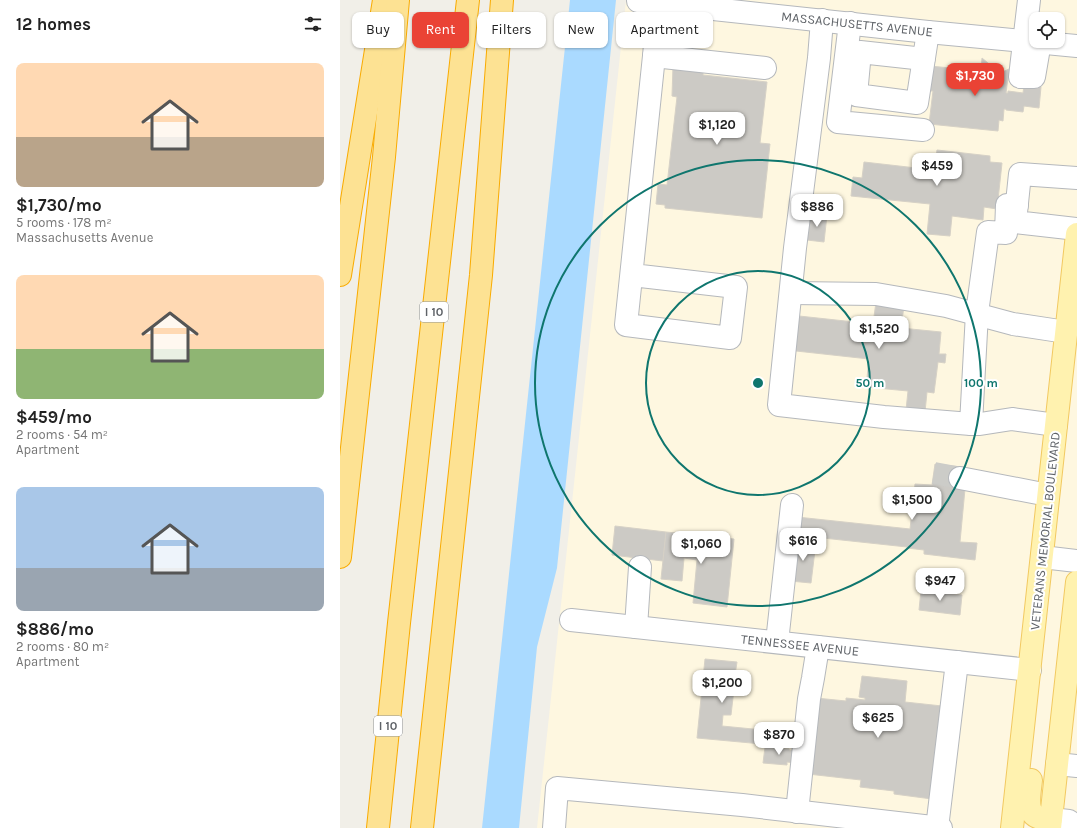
<!DOCTYPE html>
<html lang="en">
<head>
<meta charset="utf-8">
<style>
	:root { --surface:#fff; --page:#f2f2f2; --text:#222; --muted:#767676; --accent:#ea4335 }
	body { margin:0; font-family:Karla,sans-serif; background:var(--page); color:var(--text); height:100vh; display:flex; flex-direction:column; font-size:15px; white-space:nowrap }
	* { box-sizing:border-box; margin:0 }
	p { font-size:13px; color:var(--muted) }
	.icon { flex:none; width:22px; height:22px; fill:none; stroke:currentColor; stroke-width:2; stroke-linecap:round; stroke-linejoin:round }
	.map { position:relative; flex:1; overflow:hidden }
	.drawer { display:flex; flex-direction:column; background:var(--surface); width:340px }
	.drawer>* { flex:none }
	.guide { position:absolute; left:12px; top:12px; width:380px; height:36px; display:flex; gap:8px }
	.buttons { position:absolute; left:689px; top:12px; display:grid; gap:8px }
	.buttons a { display:grid; place-items:center; width:36px; height:36px; border-radius:8px; background:var(--surface); box-shadow:0 1px 3px #0004; font-size:20px }
	.price { position:absolute; translate:-50% -34px; padding:0 9px; border-radius:8px; background:#fff; color:#222; font-size:13px; line-height:26px; filter:drop-shadow(0 1px 2px #0008) }
	.price::after { content:''; position:absolute; left:50%; top:24px; width:12px; height:9px; margin-left:-6px; background:inherit; clip-path:polygon(0 0,100% 0,50% 100%) }
	.price.selected { background:var(--accent); color:#fff }
	ul { padding:0; list-style:none }
	li { display:grid; align-content:center; gap:8px; height:212px; padding:0 16px }
	li span { display:grid; place-items:center; height:124px; border-radius:8px; color:#555 }
	li>.icon { margin-inline-start:auto }
	span .icon { width:72px; height:72px; fill:#fffc; stroke-width:1 }
	li b { font-size:17px }
	h2 { display:flex; justify-content:space-between; align-items:center; height:48px; padding:0 16px; font-size:17px }
	.chip { padding:0 14px; border-radius:8px; background:var(--surface); box-shadow:0 1px 3px #0004; font-size:14px; line-height:36px }
	.chip.selected { background:var(--accent); color:#fff }
	main { display:flex; flex:1; min-height:0 }
	.map>svg:first-child { display:block }
	.commercial { fill:#fef7e0; fill-rule:evenodd }
	.water { fill:#aadaff }
	.building { fill:#cccac5; stroke:#d6d1c6 }
	.lines { fill:none; stroke-linecap:round; stroke-linejoin:round }
	.minor-tunnel { stroke:#ccccc8; stroke-width:22; stroke-dasharray:22 11; stroke-linecap:butt }
	.minor-casing { stroke:#b5b8bc; stroke-width:24 }
	.major-casing { stroke:#f2c960; stroke-width:24 }
	.highway-casing { stroke:#f9ab00; stroke-width:24 }
	.minor { stroke:#fff; stroke-width:22 }
	.major { stroke:#fff2af; stroke-width:22 }
	.highway { stroke:#fde293; stroke-width:22 }
	.ring { fill:none; stroke:#0f766e; stroke-width:2 }
	.labels { text-anchor:middle; dominant-baseline:central; stroke-width:4; stroke-linejoin:round; paint-order:stroke }
	.shield { fill:#fff; stroke:#8f9295; stroke-width:1 }
	.shield-label { font-size:12px; font-weight:bold; fill:#5f6368 }
	.street-label { font-size:13px; fill:#5f6368; stroke:#fff }
	.centre { fill:#0f766e; stroke:#fff; stroke-width:2 }
	.ring-label { font-size:12px; text-anchor:middle; font-weight:bold; fill:#0f766e; stroke:#fff; stroke-width:4; stroke-linejoin:round; paint-order:stroke }
</style>
</head>
<body>
<main>
<section class="drawer">
<h2>12 homes<svg class="icon" aria-label="filters" viewBox="0 0 24 24"><path d="M4 7h16M4 17h16"/><circle cx="9" cy="7" r="2"/><circle cx="15" cy="17" r="2"/></svg></h2>
<ul>
<li><span style="background:linear-gradient(#ffd9b3 60%,#b9a48a 0)"><svg class="icon" aria-label="home" viewBox="0 0 24 24"><path d="M3 11l9-7 9 7M6 9v11h12V9"/></svg></span><div><b>$1,730/mo</b><p>5 rooms · 178 m²</p><p>Massachusetts Avenue</p></div></li>
<li><span style="background:linear-gradient(#ffd9b3 60%,#8fb573 0)"><svg class="icon" aria-label="home" viewBox="0 0 24 24"><path d="M3 11l9-7 9 7M6 9v11h12V9"/></svg></span><div><b>$459/mo</b><p>2 rooms · 54 m²</p><p>Apartment</p></div></li>
<li><span style="background:linear-gradient(#a9c7e8 65%,#9aa5b1 0)"><svg class="icon" aria-label="home" viewBox="0 0 24 24"><path d="M3 11l9-7 9 7M6 9v11h12V9"/></svg></span><div><b>$886/mo</b><p>2 rooms · 80 m²</p><p>Apartment</p></div></li>
</ul>
</section>
<div class="map">
<svg width="737" height="828" viewBox="0 0 737 828">
	<rect width="100%" height="100%" fill="#f1efe8"/>
	<path class="commercial" d="M 286,0 L 737,0 L 737,828 L 197,828 ZM 696,19 L 718,19 L 718,41 L 696,41 Z"/>
	<path class="water" d="M 230,0 L 276,0 L 217,568 L 197,647 L 179,828 L 142,828 Z"/>
	<g class="building">
		<path d="M 642,58 L 660,73 L 669,69 L 666,93 L 668,93 L 668,91 L 683,93 L 684,85 L 701,87 L 699,108 L 684,106 L 683,112 L 666,110 L 666,109 L 664,109 L 663,121 L 659,120 L 658,131 L 589,124 L 593,91 L 587,91 L 590,66 L 641,71 Z"/>
		<path d="M 333,66 L 363,71 L 363,75 L 427,82 L 420,143 L 430,144 L 422,218 L 325,208 L 325,205 L 316,204 L 318,184 L 327,185 L 337,97 L 332,96 Z"/>
		<path d="M 597,150 L 650,156 L 650,162 L 662,163 L 657,209 L 644,207 L 643,220 L 612,216 L 610,236 L 587,234 L 590,204 L 511,196 L 513,177 L 522,178 L 524,162 L 594,170 Z"/>
		<path d="M 470,213 L 487,215 L 484,242 L 467,240 Z"/>
		<path d="M 536,302 L 564,306 L 561,328 L 601,332 L 599,354 L 606,354 L 605,363 L 598,362 L 594,393 L 587,392 L 585,412 L 566,410 L 568,391 L 526,387 L 529,359 L 447,350 L 459,316 L 533,324 Z"/>
		<path d="M 595,464 L 622,467 L 619,488 L 625,489 L 620,542 L 637,543 L 635,560 L 584,554 L 584,550 L 567,548 L 567,547 L 455,535 L 457,517 L 570,529 L 575,484 L 592,485 Z"/>
		<path d="M 275,526 L 326,532 L 323,561 L 272,555 Z"/>
		<path d="M 326,532 L 394,539 L 387,607 L 353,603 L 357,560 L 344,558 L 342,581 L 321,579 Z"/>
		<path d="M 455,540 L 476,542 L 471,583 L 450,581 Z"/>
		<path d="M 581,590 L 622,595 L 620,615 L 579,610 Z"/>
		<path d="M 365,659 L 397,662 L 395,675 L 405,676 L 404,690 L 394,689 L 391,715 L 383,715 L 382,726 L 423,730 L 422,744 L 357,738 Z"/>
		<path d="M 522,676 L 567,681 L 565,702 L 602,706 L 592,799 L 554,794 L 554,791 L 520,787 L 521,780 L 468,774 L 476,698 L 506,701 L 506,698 L 525,700 L 525,698 L 519,697 Z"/>
		<path d="M 425,747 L 449,749 L 449,750 L 457,751 L 456,763 L 447,762 L 447,765 L 423,763 Z"/>
	</g>
	<g class="lines">
		<path class="minor-tunnel" d="M 594,473 L 620,478"/>
		<defs>
			<g id="minor">
				<path d="M 319,0 L 314,56 L 425,68"/>
				<path d="M 689,0 L 680,77 L 694,77 L 700,42"/>
				<path d="M 298,1 L 588,32 L 737,46"/>
				<path d="M 482,20 L 479,58 L 455,248 L 439,405 L 544,417 L 631,424 L 640,424 L 672,419 L 716,425"/>
				<path d="M 510,23 L 498,122 L 583,130"/>
				<path d="M 584,59 L 520,52 L 516,95 L 577,103 L 588,32"/>
				<path d="M 737,178 L 680,174 L 675,222 L 737,229"/>
				<path d="M 292,275 L 396,287 L 390,338 L 286,325 L 314,56"/>
				<path d="M 451,293 L 536,294 L 606,306 L 673,324 L 726,332"/>
				<path d="M 631,424 L 637,313 L 648,232 L 666,233 L 667,205 L 677,205"/>
				<path d="M 620,478 L 708,495"/>
				<path d="M 702,557 L 737,561"/>
				<path d="M 231,620 L 690,670"/>
				<path d="M 296,627 L 300,567"/>
				<path d="M 437,642 L 452,505"/>
				<path d="M 717,764 L 737,766"/>
				<path d="M 457,812 L 469,699 L 473,678 L 478,647"/>
				<path d="M 711,819 L 729,821 L 737,827"/>
				<path d="M 214,828 L 217,788 L 402,805 L 601,828"/>
				<path d="M 597,828 L 617,662"/>
			</g>
			<g id="major">
				<path d="M 691,780 C 689,800 683,820 711,819"/>
				<path d="M 672,828 L 737,234"/>
				<path d="M 710,828 L 737,582"/>
			</g>
			<g id="highway">
				<path d="M 0,275 L 44,0"/>
				<path d="M 0,557 L 44,157 L 58,0"/>
				<path d="M 38,828 L 59,623 L 128,0"/>
				<path d="M 82,828 L 141,275 L 162,0"/>
			</g>
		</defs>
		<use href="#minor" class="minor-casing"/>
		<use href="#major" class="major-casing"/>
		<use href="#highway" class="highway-casing"/>
		<use href="#minor" class="minor"/>
		<use href="#major" class="major"/>
		<use href="#highway" class="highway"/>
	</g>
	<g class="ring">
		<circle cx="418" cy="383" r="112"/>
		<circle cx="418" cy="383" r="223"/>
	</g>
	<g class="labels">
		<g class="shield">
			<rect x="80" y="302" width="28" height="20" rx="3"/>
			<rect x="34" y="716" width="28" height="20" rx="3"/>
		</g>
		<g class="shield-label">
			<text x="94" y="312">I 10</text>
			<text x="48" y="726">I 10</text>
		</g>
		<g class="street-label">
			<text transform="translate(517 24) rotate(6)">MASSACHUSETTS AVENUE</text>
			<text transform="translate(705 531) rotate(-84)">VETERANS MEMORIAL BOULEVARD</text>
			<text transform="translate(460 645) rotate(6)">TENNESSEE AVENUE</text>
		</g>
	</g>
	<circle cx="418" cy="383" r="6" class="centre"/>
	<g class="ring-label">
		<text x="530" y="387">50 m</text>
		<text x="641" y="387">100 m</text>
	</g>
</svg>
<div class="buttons">
<a><svg class="icon" aria-label="locate" viewBox="0 0 24 24"><circle cx="12" cy="12" r="6"/><path d="M12 2v4M12 18v4M2 12h4M18 12h4"/></svg></a>
</div>
<b class="price selected" style="left:635px;top:97px">$1,730</b>
<b class="price" style="left:377px;top:146px">$1,120</b>
<b class="price" style="left:597px;top:187px">$459</b>
<b class="price" style="left:477px;top:228px">$886</b>
<b class="price" style="left:539px;top:350px">$1,520</b>
<b class="price" style="left:572px;top:521px">$1,500</b>
<b class="price" style="left:463px;top:562px">$616</b>
<b class="price" style="left:361px;top:565px">$1,060</b>
<b class="price" style="left:600px;top:602px">$947</b>
<b class="price" style="left:382px;top:704px">$1,200</b>
<b class="price" style="left:538px;top:739px">$625</b>
<b class="price" style="left:439px;top:756px">$870</b>
<div class="guide">
<a class="chip">Buy</a>
<a class="chip selected">Rent</a>
<a class="chip">Filters</a>
<a class="chip">New</a>
<a class="chip">Apartment</a>
</div>
</div>
</main>
</body>
</html>
